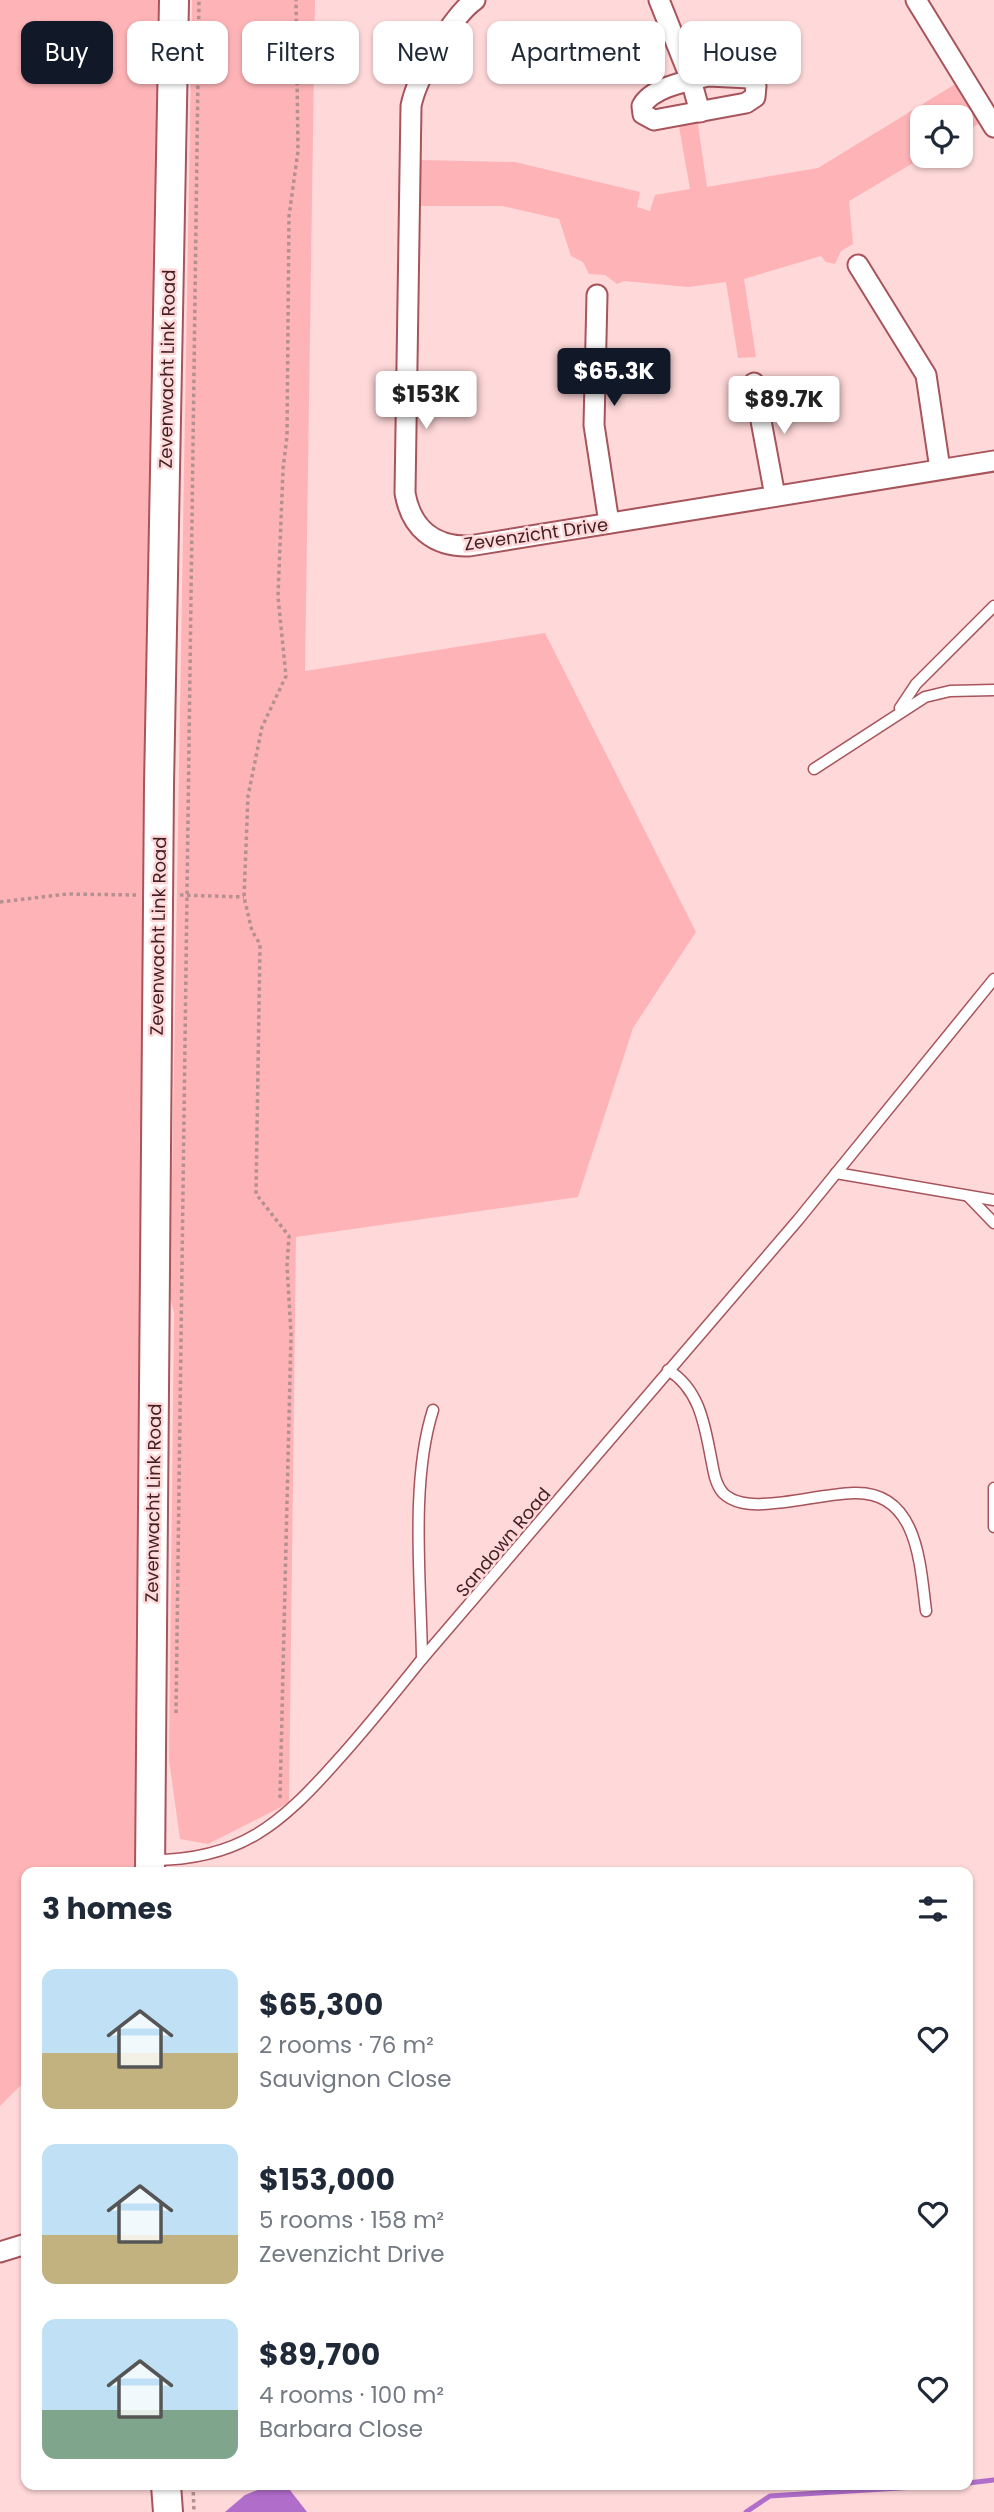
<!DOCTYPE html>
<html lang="en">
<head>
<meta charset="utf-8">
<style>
	:root { --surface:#fff; --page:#f2f2f3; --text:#1f2937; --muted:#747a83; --accent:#111827 }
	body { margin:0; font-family:Poppins,sans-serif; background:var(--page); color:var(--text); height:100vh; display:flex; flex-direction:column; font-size:26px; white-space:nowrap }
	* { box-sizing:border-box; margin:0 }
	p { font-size:23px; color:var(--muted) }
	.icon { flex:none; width:38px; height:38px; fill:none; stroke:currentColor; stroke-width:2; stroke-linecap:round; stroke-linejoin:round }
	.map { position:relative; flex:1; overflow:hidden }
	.side { position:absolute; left:21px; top:1867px; width:952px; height:623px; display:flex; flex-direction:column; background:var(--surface); border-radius:14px; box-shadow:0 2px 5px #0004 }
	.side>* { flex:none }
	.guide { position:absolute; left:21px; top:21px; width:952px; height:63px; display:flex; gap:14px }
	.tools { position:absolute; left:910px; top:105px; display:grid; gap:14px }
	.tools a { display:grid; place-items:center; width:63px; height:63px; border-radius:14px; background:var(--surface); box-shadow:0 2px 5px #0004; font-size:35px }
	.price { position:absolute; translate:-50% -60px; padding:0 16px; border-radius:7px; background:#fff; color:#222; font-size:23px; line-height:46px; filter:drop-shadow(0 2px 4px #0008) }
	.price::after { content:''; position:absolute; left:50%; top:42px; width:21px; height:16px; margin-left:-10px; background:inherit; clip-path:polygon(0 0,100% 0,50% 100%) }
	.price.on { background:var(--accent); color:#fff }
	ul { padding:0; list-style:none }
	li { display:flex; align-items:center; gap:21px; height:175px; padding:0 21px }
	li span { display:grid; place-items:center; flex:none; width:196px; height:140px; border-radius:14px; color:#555 }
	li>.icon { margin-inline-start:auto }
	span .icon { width:84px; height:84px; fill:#fffc; stroke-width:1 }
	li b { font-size:30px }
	h2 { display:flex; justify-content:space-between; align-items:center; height:84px; padding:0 21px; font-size:30px }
	.pill { padding:0 24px; border-radius:14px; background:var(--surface); box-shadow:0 2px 5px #0004; font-size:24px; line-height:63px }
	.pill.on { background:var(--accent); color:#fff }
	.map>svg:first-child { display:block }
	.green { fill:#feb4b7 }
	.water { fill:#b06dca }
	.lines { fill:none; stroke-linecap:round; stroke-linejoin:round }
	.stream { stroke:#b06dca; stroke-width:5 }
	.lane-casing { stroke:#a7545b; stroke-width:13 }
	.street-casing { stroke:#a7545b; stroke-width:23 }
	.secondary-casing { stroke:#a7545b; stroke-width:32 }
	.path { stroke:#b59091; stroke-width:3.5; stroke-dasharray:3.5 3.5; stroke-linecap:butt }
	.lane { stroke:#fff; stroke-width:10 }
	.street { stroke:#fff; stroke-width:19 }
	.secondary { stroke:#fff; stroke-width:28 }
	.labels { text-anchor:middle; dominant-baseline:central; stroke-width:5; stroke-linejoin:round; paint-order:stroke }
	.street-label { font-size:18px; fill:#421f22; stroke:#ffd8d9 }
</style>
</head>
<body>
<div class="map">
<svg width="994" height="2512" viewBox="0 0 994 2512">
	<rect width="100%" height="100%" fill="#ffd8d9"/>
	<g class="green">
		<path d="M 0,0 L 158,0 L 135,1872 L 26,1872 L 26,2080 L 0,2106 Z"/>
		<path d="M 192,0 L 315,0 L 305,671 L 545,633 L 696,932 L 633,1028 L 578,1197 L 296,1237 L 289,1803 L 208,1844 L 180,1839 L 169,1760 L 174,1312 L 170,1298 Z"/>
		<path d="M 957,83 L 980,123 L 961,134 L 961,117 L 922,117 L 922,156 L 925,156 L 849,201 L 853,244 L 841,251 L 835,264 L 826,262 L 821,256 L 744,279 L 756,357 L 738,358 L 726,282 L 688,287 L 624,281 L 617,284 L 605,275 L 589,274 L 583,262 L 571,256 L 559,219 L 502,206 L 418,206 L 419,160 L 515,162 L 640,192 L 637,207 L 650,211 L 655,195 L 690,189 L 678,121 L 697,118 L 707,187 L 818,168 Z"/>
	</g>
	<path class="water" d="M 270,2485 L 286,2485 L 307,2512 L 225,2512 L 245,2495 Z"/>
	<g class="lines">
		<g class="stream">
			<path d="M 968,2483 L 994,2480"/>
			<path d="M 746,2512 L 770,2496 L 948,2485"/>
		</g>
		<defs>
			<g id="lane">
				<path d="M 900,708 L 916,684 L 994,606"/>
				<path d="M 814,769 L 925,697 L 950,691 L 994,690"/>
				<path d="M 836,1173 L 994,1200"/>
				<path d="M 968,1196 L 994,1223"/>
				<path d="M 668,1370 C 701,1390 705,1428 712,1463 C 714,1474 716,1485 723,1493 C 733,1503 750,1505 763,1504 C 794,1503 824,1494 854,1493 C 918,1491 920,1564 926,1611"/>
				<path d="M 994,1488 L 994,1527"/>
				<path d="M 422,1659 C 421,1583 410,1482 433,1410"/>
				<path d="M 153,1860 C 240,1860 281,1824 336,1762 C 366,1729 394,1694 422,1659 L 798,1220 L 994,979"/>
			</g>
			<g id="street">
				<path d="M 475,0 C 452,16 416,79 411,106 L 405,493 C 411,528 434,547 469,546 L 994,461"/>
				<path d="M 659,0 L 691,80 L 700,112"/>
				<path d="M 916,0 L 994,127"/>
				<path d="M 708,76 L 750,78 L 756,86 L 755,97 L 746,103 L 654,120 L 643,114 L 642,106 C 652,87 688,81 708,76 Z"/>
				<path d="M 858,265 L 926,375 L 940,469"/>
				<path d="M 597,295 L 594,425 L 609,523"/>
				<path d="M 754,383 L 775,496"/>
				<path d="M 0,2252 L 26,2244"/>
			</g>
			<g id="secondary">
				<path d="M 150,1872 L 159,785 L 174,0"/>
				<path d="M 166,2485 L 168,2512"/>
			</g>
		</defs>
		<use href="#lane" class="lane-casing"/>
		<use href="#street" class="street-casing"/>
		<use href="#secondary" class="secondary-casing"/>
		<g class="path">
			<path d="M 180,895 L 244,897"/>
			<path d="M 0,902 L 67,894 L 137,895"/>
			<path d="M 176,1713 L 199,0"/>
			<path d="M 280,1798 L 291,1334 L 287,1265 L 289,1236 L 256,1194 L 260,944 L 252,931 L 244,897 L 248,796 L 262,727 L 286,676 L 278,597 L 283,469 L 287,436 L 289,216 L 298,151 L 296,0"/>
			<path d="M 193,2485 L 194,2512"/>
		</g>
		<use href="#lane" class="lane"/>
		<use href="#street" class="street"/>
		<use href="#secondary" class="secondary"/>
	</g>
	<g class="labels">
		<g class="street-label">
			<text transform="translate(167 369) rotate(-89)">Zevenwacht Link Road</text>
			<text transform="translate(536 534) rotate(-8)">Zevenzicht Drive</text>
			<text transform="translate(158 936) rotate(-89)">Zevenwacht Link Road</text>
			<text transform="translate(153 1503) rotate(-89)">Zevenwacht Link Road</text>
			<text transform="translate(503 1542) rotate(-50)">Sandown Road</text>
		</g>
	</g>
</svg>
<div class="tools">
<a><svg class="icon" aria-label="locate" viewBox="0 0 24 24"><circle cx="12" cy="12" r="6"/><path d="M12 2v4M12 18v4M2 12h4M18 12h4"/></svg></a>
</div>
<b class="price on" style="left:614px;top:408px">$65.3K</b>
<b class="price" style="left:426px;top:431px">$153K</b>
<b class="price" style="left:784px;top:436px">$89.7K</b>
<div class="guide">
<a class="pill on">Buy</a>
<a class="pill">Rent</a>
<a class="pill">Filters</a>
<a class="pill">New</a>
<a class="pill">Apartment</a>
<a class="pill">House</a>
</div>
<section class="side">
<h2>3 homes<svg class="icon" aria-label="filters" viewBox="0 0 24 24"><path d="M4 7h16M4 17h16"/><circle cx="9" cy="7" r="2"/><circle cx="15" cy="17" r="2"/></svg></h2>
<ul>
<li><span style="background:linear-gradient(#bfe0f5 60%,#c2b280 0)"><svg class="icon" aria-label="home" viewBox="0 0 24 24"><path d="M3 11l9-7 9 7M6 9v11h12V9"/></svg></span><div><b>$65,300</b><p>2 rooms · 76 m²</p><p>Sauvignon Close</p></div><svg class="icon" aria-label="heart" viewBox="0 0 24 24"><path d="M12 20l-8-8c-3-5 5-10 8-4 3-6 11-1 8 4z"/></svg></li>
<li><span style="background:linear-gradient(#bfe0f5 65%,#c2b280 0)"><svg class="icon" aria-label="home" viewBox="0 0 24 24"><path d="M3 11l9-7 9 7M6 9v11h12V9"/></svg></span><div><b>$153,000</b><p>5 rooms · 158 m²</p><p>Zevenzicht Drive</p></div><svg class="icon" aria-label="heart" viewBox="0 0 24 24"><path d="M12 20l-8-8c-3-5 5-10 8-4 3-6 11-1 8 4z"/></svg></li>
<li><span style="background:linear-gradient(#bfe0f5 65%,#7fa58c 0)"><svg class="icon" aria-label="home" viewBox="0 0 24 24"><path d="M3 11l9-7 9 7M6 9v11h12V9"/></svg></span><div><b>$89,700</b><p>4 rooms · 100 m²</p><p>Barbara Close</p></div><svg class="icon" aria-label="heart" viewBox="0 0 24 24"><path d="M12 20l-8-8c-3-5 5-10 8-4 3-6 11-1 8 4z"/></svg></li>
</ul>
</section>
</div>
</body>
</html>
